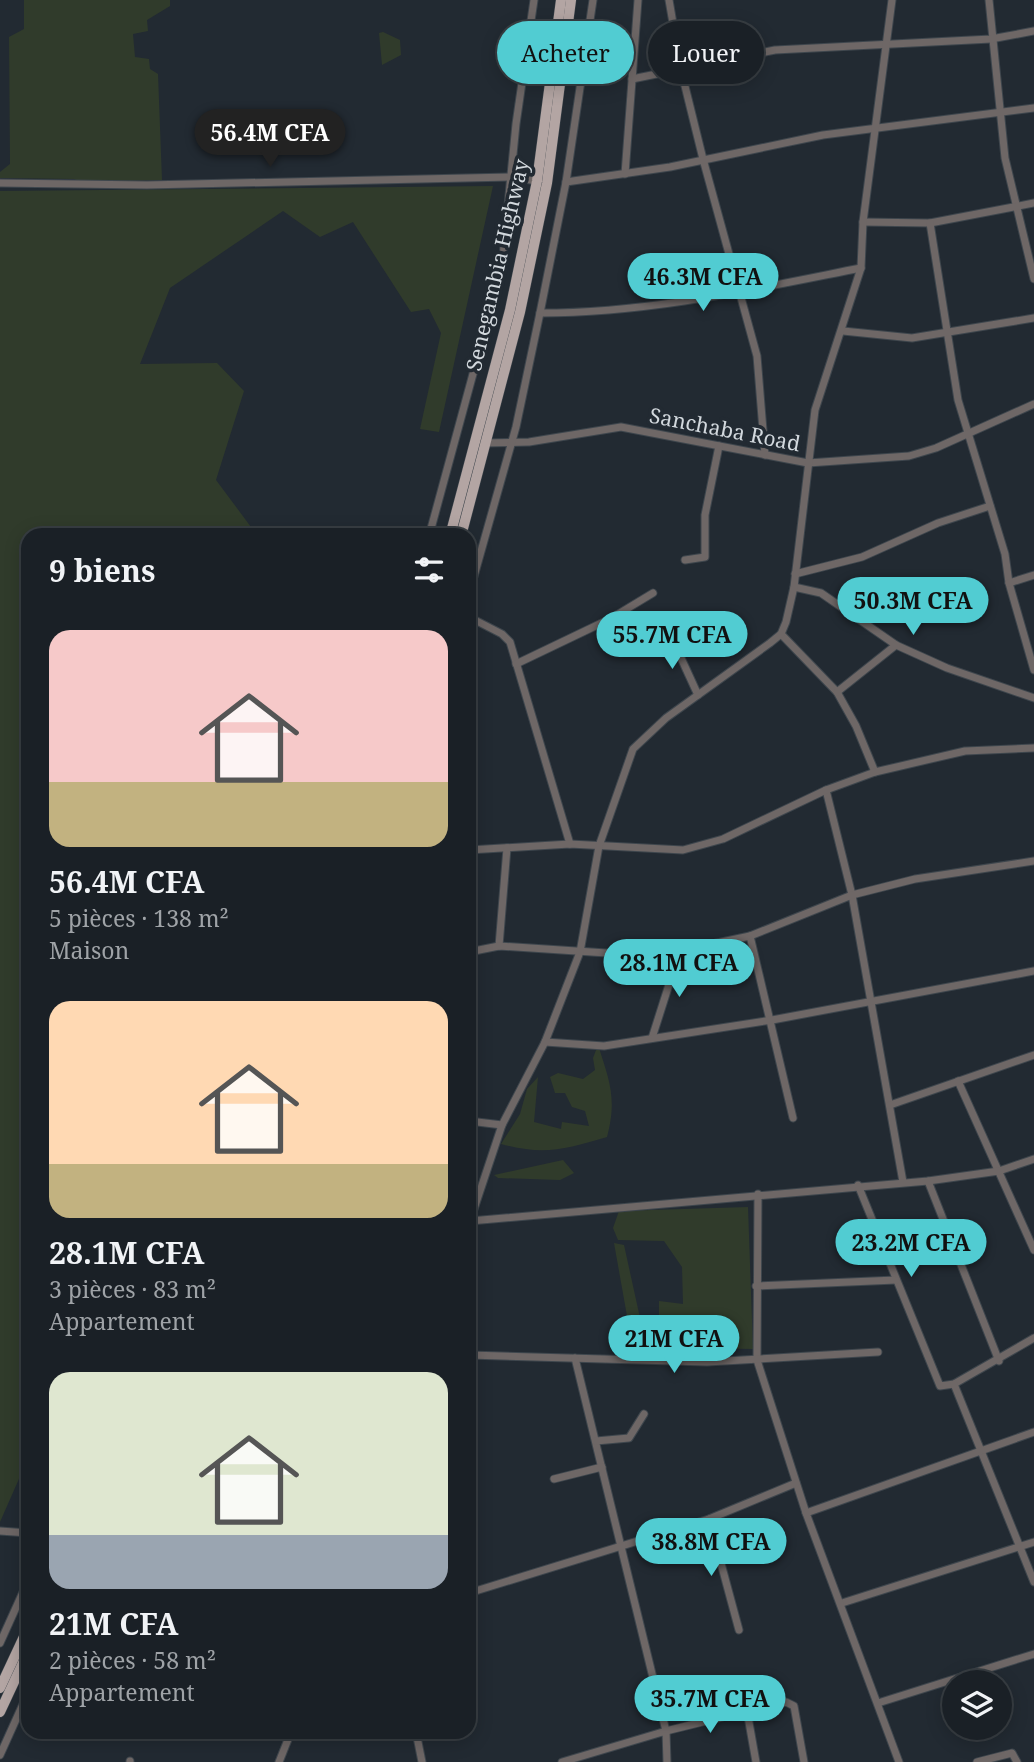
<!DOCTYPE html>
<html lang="fr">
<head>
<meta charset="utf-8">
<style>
	:root { --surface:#1a2026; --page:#272d32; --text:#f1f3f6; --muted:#9fa3a7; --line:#383e43; --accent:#51ccd2 }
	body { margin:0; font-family:"Noto Serif",serif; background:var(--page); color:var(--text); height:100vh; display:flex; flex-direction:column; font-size:26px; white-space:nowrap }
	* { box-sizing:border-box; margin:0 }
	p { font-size:23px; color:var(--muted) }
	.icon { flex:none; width:38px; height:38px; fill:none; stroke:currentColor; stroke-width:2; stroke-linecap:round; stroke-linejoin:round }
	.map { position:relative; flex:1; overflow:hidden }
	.details { position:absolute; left:21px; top:528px; width:455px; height:1211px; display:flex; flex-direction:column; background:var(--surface); border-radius:21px; box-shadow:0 4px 18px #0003,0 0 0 2px var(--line) }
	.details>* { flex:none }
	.guide { position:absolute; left:497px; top:21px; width:430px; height:63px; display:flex; gap:14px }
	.buttons { position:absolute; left:942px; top:1670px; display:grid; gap:14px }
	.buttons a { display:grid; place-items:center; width:70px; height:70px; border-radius:50%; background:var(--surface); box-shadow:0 4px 18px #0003,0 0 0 2px var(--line); font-size:35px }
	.price { position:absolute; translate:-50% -60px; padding:0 16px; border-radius:24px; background:var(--accent); color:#111; font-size:23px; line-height:46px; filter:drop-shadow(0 2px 4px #0008) }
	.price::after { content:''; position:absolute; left:50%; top:42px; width:21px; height:16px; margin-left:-10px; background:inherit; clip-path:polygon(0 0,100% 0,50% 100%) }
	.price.current { background:#222; color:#fff }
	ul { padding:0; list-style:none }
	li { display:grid; align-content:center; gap:14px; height:371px; padding:0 28px }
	li span { display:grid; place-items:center; height:217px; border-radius:21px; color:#555 }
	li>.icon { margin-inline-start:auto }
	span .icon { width:126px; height:126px; fill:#fffc; stroke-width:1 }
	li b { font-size:30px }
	h2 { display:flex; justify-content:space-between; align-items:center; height:84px; padding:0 28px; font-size:30px }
	.tag { padding:0 24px; border-radius:32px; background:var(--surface); box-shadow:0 4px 18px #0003,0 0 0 2px var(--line); font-size:24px; line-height:63px }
	.tag.current { background:var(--accent); color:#111 }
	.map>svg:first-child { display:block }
	.green { fill:#303b2b }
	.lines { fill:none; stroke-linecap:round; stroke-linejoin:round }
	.minor-casing { stroke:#3e464d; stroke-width:9 }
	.major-casing { stroke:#3e464d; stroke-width:11 }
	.minor { stroke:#6e6766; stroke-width:7 }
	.major { stroke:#b3a5a3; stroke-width:10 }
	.labels { text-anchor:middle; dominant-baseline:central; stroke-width:7; stroke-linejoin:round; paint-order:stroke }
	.street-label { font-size:21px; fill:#d2d8dd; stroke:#222a32 }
</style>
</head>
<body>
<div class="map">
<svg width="1034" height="1762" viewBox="0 0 1034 1762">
	<rect width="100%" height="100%" fill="#222a32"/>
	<g class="green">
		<path d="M 24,0 L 170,0 L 170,6 L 147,20 L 148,31 L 133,34 L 135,57 L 149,59 L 150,69 L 158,74 L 162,180 L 81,182 L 74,179 L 0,178 L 0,172 L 10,164 L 9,37 L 24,29 Z"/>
		<path d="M 383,32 L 400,40 L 401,55 L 382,65 L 379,33 Z"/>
		<path d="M 493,186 L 439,432 L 420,429 L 441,333 L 429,309 L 411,312 L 353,222 L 320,237 L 283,211 L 170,288 L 140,364 L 217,363 L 244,391 L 216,480 L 257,535 L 28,536 L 28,1475 L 22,1472 L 0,1522 L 0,191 Z"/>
		<path d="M 598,1045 C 610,1082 617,1099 607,1137 C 566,1149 544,1156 501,1144 L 520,1114 L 527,1089 L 538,1077 L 534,1122 L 561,1129 L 562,1122 L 589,1126 L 585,1111 L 572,1107 L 565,1093 L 555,1093 L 550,1077 L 558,1073 L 583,1079 L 595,1070 L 593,1058 Z"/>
		<path d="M 563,1160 L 574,1173 L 560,1180 L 498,1178 L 494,1175 Z"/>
		<path d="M 748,1207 L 753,1349 L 635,1347 L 659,1327 L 659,1301 L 683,1304 L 682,1267 L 664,1241 L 618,1240 L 613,1228 L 619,1211 Z"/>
		<path d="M 614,1243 L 624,1245 L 644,1336 L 632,1344 Z"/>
	</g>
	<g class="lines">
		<defs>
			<g id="minor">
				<path d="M 669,0 L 681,70 L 703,159 L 757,356 L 765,455"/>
				<path d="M 989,0 L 1005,158 L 1034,279"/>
				<path d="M 632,79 L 775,50 L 991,39 L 1034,31"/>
				<path d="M 625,174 L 638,0"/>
				<path d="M 566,182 L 670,167 L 823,135 L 1034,108"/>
				<path d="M 0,183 L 147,185 L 512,177 L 537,181"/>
				<path d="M 863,222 L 930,223 L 1034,203"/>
				<path d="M 930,223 L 958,400 L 1005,554 L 1009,583 L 1034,670"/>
				<path d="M 540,313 C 649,313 755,289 861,268"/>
				<path d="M 843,331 L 912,338 L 1034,318"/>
				<path d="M 484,443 L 529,442 L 621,427 L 808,463 L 909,456 L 936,448 L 1034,404"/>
				<path d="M 429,536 L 502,267 L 516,124 L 534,0"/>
				<path d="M 685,560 L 705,557 L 705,515 L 719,446"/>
				<path d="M 795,574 L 862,557 L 938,523 L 990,506"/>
				<path d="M 1009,583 L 1034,575"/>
				<path d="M 794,587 L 821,593 L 896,645 L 947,668 L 1034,698"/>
				<path d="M 469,594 L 516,427 L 540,313 L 566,182 L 593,0"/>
				<path d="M 469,617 L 502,634 L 510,642 L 570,844"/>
				<path d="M 781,634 L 837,692 L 856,726 L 875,772"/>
				<path d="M 646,644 L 670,634 L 698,695"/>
				<path d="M 677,649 L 725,626 L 726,621"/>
				<path d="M 516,664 L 610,619 L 653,593"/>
				<path d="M 837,692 L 896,645"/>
				<path d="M 826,790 L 852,895 L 903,1182"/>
				<path d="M 469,850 L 570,844 L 683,850 L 723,839 L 826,790 L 875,772 L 965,751 L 1034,748"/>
				<path d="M 750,936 L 793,1118"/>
				<path d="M 499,946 L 507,848"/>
				<path d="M 469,952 L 499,946 L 637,955 L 684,950 L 750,936 L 852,895 L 915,879 L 1034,861"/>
				<path d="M 652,1038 L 680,950"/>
				<path d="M 545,1042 L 604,1046 L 772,1020 L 1034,971"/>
				<path d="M 958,1081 L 1034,1250"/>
				<path d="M 890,1105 L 1034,1055"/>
				<path d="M 469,1121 L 502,1125"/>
				<path d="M 928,1181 L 999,1361"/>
				<path d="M 858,1185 L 940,1386 L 954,1384 L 1034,1338"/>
				<path d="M 758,1194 L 757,1360 L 806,1513"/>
				<path d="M 470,1221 L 928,1181 L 999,1171 L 1034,1159"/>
				<path d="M 469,1224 L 502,1125 L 545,1042 L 580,952 L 599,846 L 633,749 L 666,718 L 770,643 L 781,634 L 786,622 L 794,587 L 815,410 L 861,268 L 863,222 L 892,0"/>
				<path d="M 756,1286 L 896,1280"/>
				<path d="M 469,1355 L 707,1362 L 878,1352"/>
				<path d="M 575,1358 L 666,1731 L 747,1711"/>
				<path d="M 954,1384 L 1034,1582"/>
				<path d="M 596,1441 L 629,1438 L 644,1414"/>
				<path d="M 554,1479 L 602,1467"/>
				<path d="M 709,1519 L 739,1630"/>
				<path d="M 0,1531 L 28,1533"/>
				<path d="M 469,1593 L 709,1519 L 796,1483"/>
				<path d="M 842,1603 L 1034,1542"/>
				<path d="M 0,1643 L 28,1581"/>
				<path d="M 878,1703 L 1034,1654"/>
				<path d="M 416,1732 L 422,1762"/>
				<path d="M 0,1755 L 28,1693"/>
				<path d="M 130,1762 L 130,1761"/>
				<path d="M 279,1762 L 291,1732"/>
				<path d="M 562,1762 L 666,1731 L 667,1762"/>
				<path d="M 756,1762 L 747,1711 L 786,1702 L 794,1706 L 804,1762"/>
				<path d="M 899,1762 L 806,1513 L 1034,1432"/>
				<path d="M 977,1762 L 1012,1753 L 1017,1762"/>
			</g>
			<g id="major">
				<path d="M 450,536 L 510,310 L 537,181 L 561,0"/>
				<path d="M 461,536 L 520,312 L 547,183 L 571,0"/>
				<path d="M 0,1688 L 28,1628"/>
				<path d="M 0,1712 L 28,1652"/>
			</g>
		</defs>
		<use href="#minor" class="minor-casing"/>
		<use href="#major" class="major-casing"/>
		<use href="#minor" class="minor"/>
		<use href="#major" class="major"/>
	</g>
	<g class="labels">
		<g class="street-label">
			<text transform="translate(497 265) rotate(-77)">Senegambia Highway</text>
			<text transform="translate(725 429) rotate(11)">Sanchaba Road</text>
		</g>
	</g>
</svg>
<div class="buttons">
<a><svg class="icon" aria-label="layers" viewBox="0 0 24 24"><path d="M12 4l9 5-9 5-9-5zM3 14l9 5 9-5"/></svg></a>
</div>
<b class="price current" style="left:270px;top:169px">56.4M CFA</b>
<b class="price" style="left:703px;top:313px">46.3M CFA</b>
<b class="price" style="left:913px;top:637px">50.3M CFA</b>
<b class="price" style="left:672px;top:671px">55.7M CFA</b>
<b class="price" style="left:679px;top:999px">28.1M CFA</b>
<b class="price" style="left:911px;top:1279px">23.2M CFA</b>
<b class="price" style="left:674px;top:1375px">21M CFA</b>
<b class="price" style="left:711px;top:1578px">38.8M CFA</b>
<b class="price" style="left:710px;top:1735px">35.7M CFA</b>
<div class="guide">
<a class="tag current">Acheter</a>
<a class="tag">Louer</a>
</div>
<section class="details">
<h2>9 biens<svg class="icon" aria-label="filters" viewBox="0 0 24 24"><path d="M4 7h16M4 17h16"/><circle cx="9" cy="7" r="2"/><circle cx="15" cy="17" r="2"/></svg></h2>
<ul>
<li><span style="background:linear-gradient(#f6c9c9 70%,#c2b280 0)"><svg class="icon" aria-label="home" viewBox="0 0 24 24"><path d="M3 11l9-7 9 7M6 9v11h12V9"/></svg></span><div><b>56.4M CFA</b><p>5 pièces · 138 m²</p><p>Maison</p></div></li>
<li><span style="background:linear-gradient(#ffd9b3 75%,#c2b280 0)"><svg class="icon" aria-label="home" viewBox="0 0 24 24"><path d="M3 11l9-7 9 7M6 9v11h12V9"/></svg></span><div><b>28.1M CFA</b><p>3 pièces · 83 m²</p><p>Appartement</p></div></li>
<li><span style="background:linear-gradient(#dfe7d0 75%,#9aa5b1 0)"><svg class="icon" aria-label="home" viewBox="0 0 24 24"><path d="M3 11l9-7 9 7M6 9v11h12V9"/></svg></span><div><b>21M CFA</b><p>2 pièces · 58 m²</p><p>Appartement</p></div></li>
</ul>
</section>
</div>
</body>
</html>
